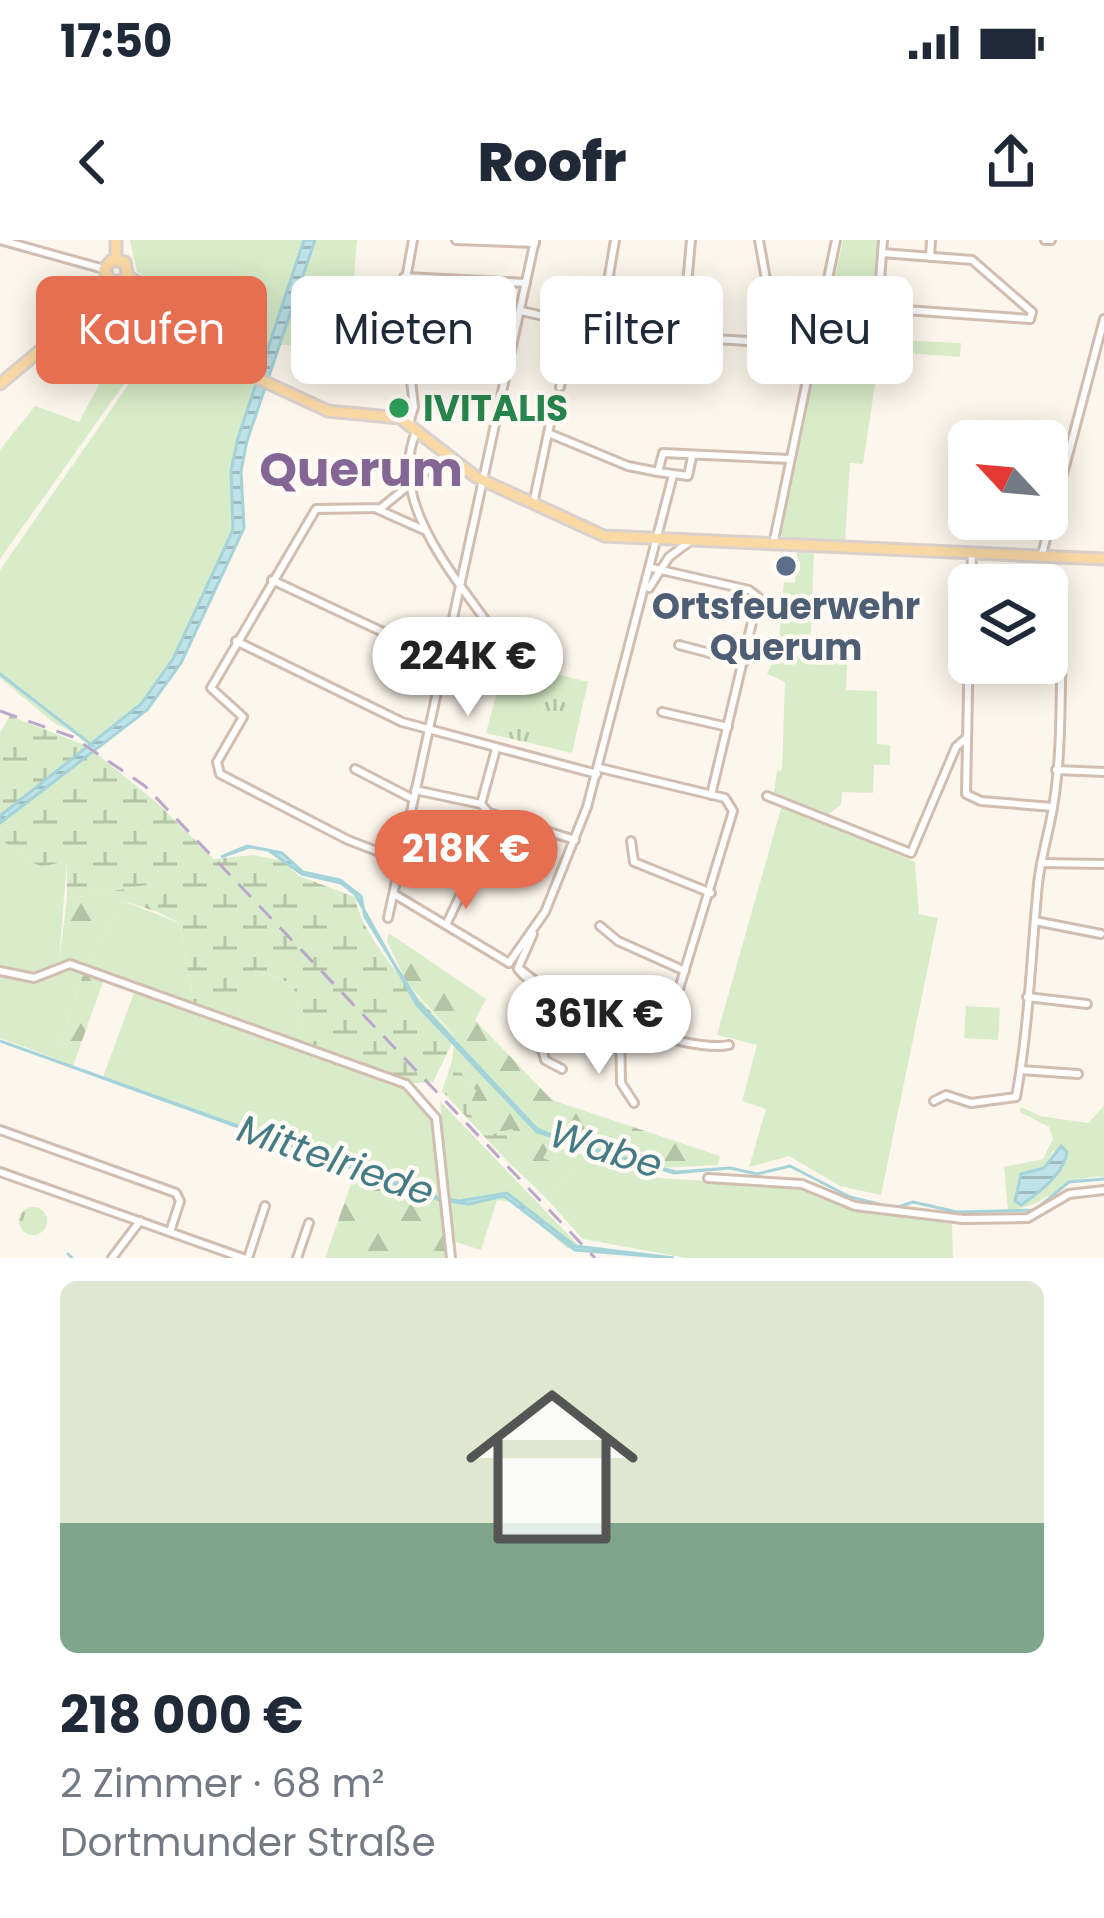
<!DOCTYPE html>
<html lang="de">
<head>
<meta charset="utf-8">
<style>
	:root { --surface:#fff; --page:#f2f2f3; --text:#1f2937; --muted:#747a83; --line:#e0e1e3; --accent:#e76f51 }
	body { margin:0; font-family:Poppins,sans-serif; background:var(--page); color:var(--text); height:100vh; display:flex; flex-direction:column; font-size:45px; white-space:nowrap }
	* { box-sizing:border-box; margin:0 }
	p { font-size:39px; color:var(--muted) }
	.icon { flex:none; width:66px; height:66px; fill:none; stroke:currentColor; stroke-width:2; stroke-linecap:round; stroke-linejoin:round }
	.map { position:relative; height:1018px; overflow:hidden }
	.panel { display:flex; flex-direction:column; background:var(--surface); flex:1 }
	.panel>* { flex:none }
	.banner { position:absolute; left:36px; top:36px; width:1032px; height:108px; display:flex; gap:24px }
	.needle { width:78px; rotate:296deg }
	.tools { position:absolute; left:948px; top:180px; display:grid; gap:24px }
	.tools a { display:grid; place-items:center; width:120px; height:120px; border-radius:18px; background:var(--surface); box-shadow:0 6px 30px #0003; font-size:60px }
	.price { position:absolute; translate:-50% -102px; padding:0 27px; border-radius:42px; background:#fff; color:#222; font-size:39px; line-height:78px; filter:drop-shadow(0 3px 6px #0008) }
	.price::after { content:''; position:absolute; left:50%; top:72px; width:36px; height:27px; margin-left:-18px; background:inherit; clip-path:polygon(0 0,100% 0,50% 100%) }
	.price.active { background:var(--accent); color:#fff }
	ul { padding:0; list-style:none }
	li { display:grid; align-content:center; gap:24px; height:636px; padding:0 60px }
	li+li { border-top:3px solid var(--line) }
	li span { display:grid; place-items:center; height:372px; border-radius:18px; color:#555 }
	li>.icon { margin-inline-start:auto }
	span .icon { width:216px; height:216px; fill:#fffc; stroke-width:1 }
	li b { font-size:51px }
	.pill { padding:0 42px; border-radius:18px; background:var(--surface); box-shadow:0 6px 30px #0003; font-size:42px; line-height:108px }
	.pill.active { background:var(--accent); color:#fff }
	.status { display:flex; justify-content:space-between; align-items:center; height:84px; padding:0 60px; background:var(--surface); direction:ltr }
	.status svg { height:33px; fill:currentColor }
	header { display:flex; justify-content:space-between; align-items:center; height:156px; padding:0 60px; background:var(--surface); font-size:54px; font-weight:800 }
	.map>svg:first-child { display:block }
	.green { fill:#d8ecc9; fill-rule:evenodd }
	.forest { fill:url(#forest-firs) }
	.wetland { fill:url(#wetland-marsh) }
	.park { fill:url(#park-tufts) }
	.water { fill:url(#water-rules); stroke:#a5d3da; stroke-width:3 }
	.lines { fill:none; stroke-linecap:round; stroke-linejoin:round }
	.stream { stroke:#a5d3da; stroke-width:3 }
	.minor-casing { stroke:#d1beb0; stroke-width:12 }
	.major-casing { stroke:#dad1cd; stroke-width:15 }
	.minor { stroke:#fff; stroke-width:6 }
	.major { stroke:#fbd9a5; stroke-width:9 }
	.rail { stroke:#b9a8c9; stroke-width:3; stroke-dasharray:18 12; stroke-linecap:butt }
	.leisure-dot { fill:#2e9e5b; stroke:#fffaf3; stroke-width:4.5 }
	.service-dot { fill:#5c6f8a; stroke:#fffaf3; stroke-width:4.5 }
	.labels { text-anchor:middle; dominant-baseline:central; stroke-width:9; stroke-linejoin:round; paint-order:stroke }
	.leisure-label { font-size:36px; font-weight:bold; fill:#27864d; stroke:#fffaf3; text-anchor:start }
	.service-label { font-size:36px; font-weight:bold; fill:#4e5e75; stroke:#fffaf3 }
	.water-label { font-size:39px; font-style:italic; fill:#437c86; stroke:#fffaf3 }
	.district-label { font-size:48px; font-weight:bold; fill:#846695; stroke:#fffaf3 }
</style>
</head>
<body>
<div class="status"><b>17:50</b><svg viewBox="0 0 49 12"><path d="M0 12V9h3v3zM5 12V6h3v6zM10 12V3h3v9zM15 12V0h3v12zM26 1h20v11H26zM47 4h2v5h-2z"/></svg></div>
<header><svg class="icon" aria-label="back" viewBox="0 0 24 24"><path d="M15 5l-7 7 7 7"/></svg>Roofr<svg class="icon" aria-label="share" viewBox="0 0 24 24"><path d="M12 15V3M7 8l5-5 5 5M5 13v7h14v-7"/></svg></header>
<div class="map">
<svg width="1104" height="1018" viewBox="0 0 1104 1018">
	<defs>
		<pattern id="forest-firs" width="22" height="20" patternUnits="userSpaceOnUse" patternTransform="scale(3)"><rect width="22" height="20" fill="#d8ecc9"/><path d="M5 1l3.5 6h-7zM16 11l3.5 6h-7z" fill="#b4c2a5"/></pattern>
		<pattern id="wetland-marsh" width="20" height="14" patternUnits="userSpaceOnUse" patternTransform="scale(3)"><rect width="20" height="14" fill="#d8ecc9"/><path d="M1 5h8M5 5V1M11 12h8M15 12V8" fill="none" stroke="#b4c2a5"/></pattern>
		<pattern id="park-tufts" width="24" height="20" patternUnits="userSpaceOnUse" patternTransform="scale(3)"><rect width="24" height="20" fill="#d8ecc9"/><path d="M3 7l-1-3M5 7V3M7 7l1-3M15 17l-1-3M17 17v-4M19 17l1-3" fill="none" stroke="#b4c2a5"/></pattern>
		<pattern id="water-rules" width="6" height="5" patternUnits="userSpaceOnUse" patternTransform="scale(3)"><rect width="6" height="5" fill="#bfe3e8"/><path d="M0 2.5h6" fill="none" stroke="#a0bbbe"/></pattern>
	</defs>
	<rect width="100%" height="100%" fill="#fdf6ec"/>
	<g class="green">
		<path d="M 130,0 L 304,0 L 238,198 L 231,231 L 233,289 L 173,419 L 141,464 L 92,502 L 54,483 L 0,438 L 0,330 L 153,109 L 154,101 L 131,90 L 157,43 L 137,32 Z"/>
		<path d="M 315,0 L 357,0 L 348,107 L 279,105 Z"/>
		<path d="M 843,0 L 879,0 L 872,99 L 961,103 L 960,117 L 880,111 L 863,224 L 850,223 L 845,301 L 784,298 L 779,291 Z"/>
		<path d="M 126,94 L 148,110 L 0,319 L 0,210 L 35,166 L 79,182 Z"/>
		<path d="M 797,312 L 814,313 L 810,409 L 847,411 L 841,422 L 847,423 L 846,450 L 877,451 L 877,504 L 890,505 L 890,525 L 874,525 L 873,553 L 842,552 L 841,565 L 826,576 L 774,553 L 777,531 L 782,530 L 785,442 L 767,434 L 778,411 L 784,342 L 795,343 Z"/>
		<path d="M 782,565 L 915,622 L 919,674 L 938,678 L 881,955 L 840,946 L 789,916 L 749,927 L 766,869 L 742,861 L 757,805 L 717,795 Z"/>
		<path d="M 0,599 L 40,627 L 67,621 L 59,721 L 34,735 L 0,728 Z"/>
		<path d="M 123,661 L 179,683 L 194,765 L 86,726 Z"/>
		<path d="M 70,727 L 84,732 L 54,818 L 0,798 L 0,733 L 34,741 Z"/>
		<path d="M 254,730 L 293,744 L 306,804 L 236,779 Z"/>
		<path d="M 135,750 L 405,847 L 434,883 L 441,956 L 103,837 Z"/>
		<path d="M 966,766 L 1000,768 L 998,800 L 964,798 Z"/>
		<path d="M 440,861 L 581,1008 L 567,1008 L 512,962 L 497,960 L 481,1010 L 453,1001 Z"/>
		<path d="M 1104,866 L 1104,937 C 1063,934 1048,968 1008,970 L 1004,927 L 1043,919 L 1053,899 L 1049,887 L 1020,872 L 1021,867 L 1040,876 L 1088,883 ZM 1054,909 L 1057,933 L 1022,964 L 1017,943 L 1022,934 L 1044,928 Z"/>
		<path d="M 549,905 L 660,938 L 797,947 L 847,967 L 952,984 L 953,1018 L 686,1018 L 583,999 L 544,956 L 573,931 L 543,918 Z"/>
	</g>
	<g class="forest">
		<path d="M 158,643 L 158,672 L 123,661 L 86,726 L 59,721 L 67,659 Z"/>
		<path d="M 389,693 L 486,759 L 475,780 L 552,860 L 720,916 L 718,925 L 658,928 L 553,900 L 543,918 L 574,930 L 544,956 L 507,921 L 519,896 L 511,890 L 489,895 L 467,871 L 476,851 L 452,821 L 455,796 L 407,743 L 387,701 Z"/>
		<path d="M 84,732 L 104,739 L 73,826 L 54,818 Z"/>
		<path d="M 357,927 L 441,956 L 446,1018 L 325,1018 Z"/>
	</g>
	<g class="wetland">
		<path d="M 10,476 L 87,506 L 0,576 L 0,493 Z"/>
		<path d="M 92,510 L 156,562 L 214,619 L 254,615 L 283,621 L 299,636 L 355,657 C 362,701 424,764 455,797 L 433,842 L 413,843 L 306,804 L 293,744 L 255,730 L 236,779 L 194,765 L 179,683 L 158,672 L 158,643 L 67,659 L 67,621 L 40,627 L 0,599 L 0,583 Z"/>
		<path d="M 452,821 L 476,851 L 467,871 L 489,895 L 512,889 L 520,897 L 507,921 L 442,851 Z"/>
	</g>
	<g class="park">
		<path d="M 506,416 L 546,423 L 544,431 L 588,442 L 572,513 L 486,493 Z"/>
		<circle cx="33" cy="981" r="14"/>
	</g>
	<g class="water">
		<path d="M 304,0 L 315,0 L 247,201 L 241,231 L 244,288 L 181,423 L 147,470 L 0,583 L 0,576 L 141,464 L 173,419 L 233,290 L 231,231 L 238,198 Z"/>
		<path d="M 247,606 L 282,613 L 303,632 L 340,640 L 361,656 L 365,677 L 418,762 L 537,889 L 581,907 L 676,932 L 730,928 L 674,933 L 537,892 L 417,765 L 355,654 L 341,643 L 302,634 L 268,610 L 249,607 L 221,617 Z"/>
		<path d="M 0,801 L 437,957 L 459,961 L 507,953 L 575,1006 L 674,1018 L 575,1010 L 504,956 L 469,964 L 440,960 Z"/>
		<path d="M 1061,906 L 1067,912 C 1064,934 1039,953 1021,965 L 1015,961 L 1021,934 L 1044,928 Z"/>
	</g>
	<g class="lines">
		<g class="stream">
			<path d="M 0,434 L 93,506"/>
			<path d="M 730,928 L 757,934 L 790,926 L 850,957 L 895,968 L 913,962 L 957,972 L 1035,970 L 1069,942 L 1104,939"/>
			<path d="M 68,1014 L 72,1018"/>
		</g>
		<defs>
			<g id="minor">
				<path d="M 0,0 L 104,29"/>
				<path d="M 456,0 L 535,3"/>
				<path d="M 759,0 L 767,45 L 763,104"/>
				<path d="M 883,0 L 878,68 L 1030,79"/>
				<path d="M 1045,0 L 1051,0"/>
				<path d="M 882,13 L 972,20 L 1032,72 L 1030,79"/>
				<path d="M 930,17 L 931,0"/>
				<path d="M 404,37 L 526,43"/>
				<path d="M 521,71 C 561,80 601,89 641,96 C 680,103 782,90 805,122"/>
				<path d="M 600,88 L 615,0"/>
				<path d="M 682,100 L 691,0"/>
				<path d="M 411,138 L 445,134"/>
				<path d="M 560,147 L 573,82"/>
				<path d="M 409,183 L 414,167 L 402,61 L 413,0"/>
				<path d="M 417,190 C 382,265 468,350 507,411"/>
				<path d="M 548,193 L 628,226 L 658,232"/>
				<path d="M 692,217 L 688,236 L 658,232 L 663,213 L 790,219"/>
				<path d="M 533,264 L 551,179"/>
				<path d="M 377,269 L 424,290"/>
				<path d="M 773,305 L 836,0"/>
				<path d="M 1042,314 L 1104,79"/>
				<path d="M 652,328 L 749,350 L 758,357 L 711,555"/>
				<path d="M 272,340 L 400,400 L 445,414"/>
				<path d="M 971,345 L 972,312"/>
				<path d="M 649,348 L 669,317 L 689,302"/>
				<path d="M 969,400 L 966,554 L 981,561 L 1053,567"/>
				<path d="M 236,401 L 402,482 L 597,534"/>
				<path d="M 679,405 L 744,422"/>
				<path d="M 662,472 L 728,487"/>
				<path d="M 600,528 L 725,558 L 733,571 L 665,795"/>
				<path d="M 355,529 L 413,559"/>
				<path d="M 1056,530 L 1104,532"/>
				<path d="M 415,550 L 481,564 L 489,573 L 575,600"/>
				<path d="M 767,556 L 911,613 L 956,507 L 965,499"/>
				<path d="M 481,564 L 496,509"/>
				<path d="M 631,601 L 634,622 L 711,653"/>
				<path d="M 400,620 L 348,600 L 220,534 L 217,522 L 243,477 L 211,448 L 316,269 L 381,268 L 446,215"/>
				<path d="M 1041,623 L 1103,624"/>
				<path d="M 394,654 L 509,723"/>
				<path d="M 388,678 L 535,0"/>
				<path d="M 1035,681 L 1101,694"/>
				<path d="M 446,685 L 469,637 L 489,573"/>
				<path d="M 600,686 L 618,701 L 685,731"/>
				<path d="M 509,723 L 545,672 L 587,567 L 673,235"/>
				<path d="M 518,728 L 533,694"/>
				<path d="M 518,729 C 542,762 688,814 729,805"/>
				<path d="M 520,729 L 539,744"/>
				<path d="M 0,731 L 34,738 L 70,724 L 406,844 L 436,878 L 451,1018"/>
				<path d="M 1027,757 L 1087,764"/>
				<path d="M 620,785 L 621,843 L 634,863"/>
				<path d="M 562,829 L 545,820 L 541,806 L 571,765"/>
				<path d="M 1021,830 L 1078,834"/>
				<path d="M 934,861 L 946,855 L 971,863 L 1016,857 C 1029,787 1031,715 1038,644 C 1041,616 1050,589 1054,561 C 1062,510 1060,455 1062,403 L 1051,402 L 1050,416 L 1062,416"/>
				<path d="M 0,890 L 176,953 L 180,961 L 170,992"/>
				<path d="M 0,932 L 243,1018"/>
				<path d="M 708,938 L 802,944 L 855,966 L 963,979 L 1028,978 L 1069,954 L 1104,950"/>
				<path d="M 112,1018 L 140,981"/>
				<path d="M 248,1018 L 265,966"/>
				<path d="M 297,1018 L 309,983"/>
			</g>
			<g id="major">
				<path d="M 116,19 L 116,0"/>
				<path d="M 128,37 L 112,44 L 104,29 L 112,20 L 125,22 L 128,37 L 168,58 L 225,115 L 261,140 L 328,171 L 400,178 L 476,237 L 604,296 L 1104,319"/>
				<path d="M 0,144 L 91,68 L 109,43"/>
			</g>
		</defs>
		<use href="#minor" class="minor-casing"/>
		<use href="#major" class="major-casing"/>
		<use href="#minor" class="minor"/>
		<use href="#major" class="major"/>
		<path class="rail" d="M 0,471 L 73,497 L 145,546 L 595,1018"/>
	</g>
	<circle class="leisure-dot" cx="399" cy="168" r="12"/>
	<circle class="service-dot" cx="786" cy="326" r="12"/>
	<g class="labels">
		<g class="leisure-label">
			<text x="423" y="168">IVITALIS</text>
		</g>
		<g class="service-label">
			<text x="786" y="366">Ortsfeuerwehr<tspan x="786" dy="41">Querum</tspan></text>
		</g>
		<g class="water-label">
			<text transform="translate(606 909) rotate(17)">Wabe</text>
			<text transform="translate(336 920) rotate(19)">Mittelriede</text>
		</g>
		<g class="district-label">
			<text x="361" y="229">Querum</text>
		</g>
	</g>
</svg>
<div class="tools">
<a><svg class="needle" viewBox="-14 -14 28 28"><path d="M0-13l5 13h-10z" fill="#e53935"/><path d="M0 13l5-13h-10z" fill="#747a83"/></svg></a>
<a><svg class="icon" aria-label="layers" viewBox="0 0 24 24"><path d="M12 4l9 5-9 5-9-5zM3 14l9 5 9-5"/></svg></a>
</div>
<b class="price" style="left:468px;top:479px">224K €</b>
<b class="price active" style="left:466px;top:672px">218K €</b>
<b class="price" style="left:599px;top:837px">361K €</b>
<div class="banner">
<a class="pill active">Kaufen</a>
<a class="pill">Mieten</a>
<a class="pill">Filter</a>
<a class="pill">Neu</a>
</div>
</div>
<section class="panel">
<ul>
<li><span style="background:linear-gradient(#dfe7d0 65%,#7fa58c 0)"><svg class="icon" aria-label="home" viewBox="0 0 24 24"><path d="M3 11l9-7 9 7M6 9v11h12V9"/></svg></span><div><b>218 000 €</b><p>2 Zimmer · 68 m²</p><p>Dortmunder Straße</p></div></li>
</ul>
</section>
</body>
</html>
